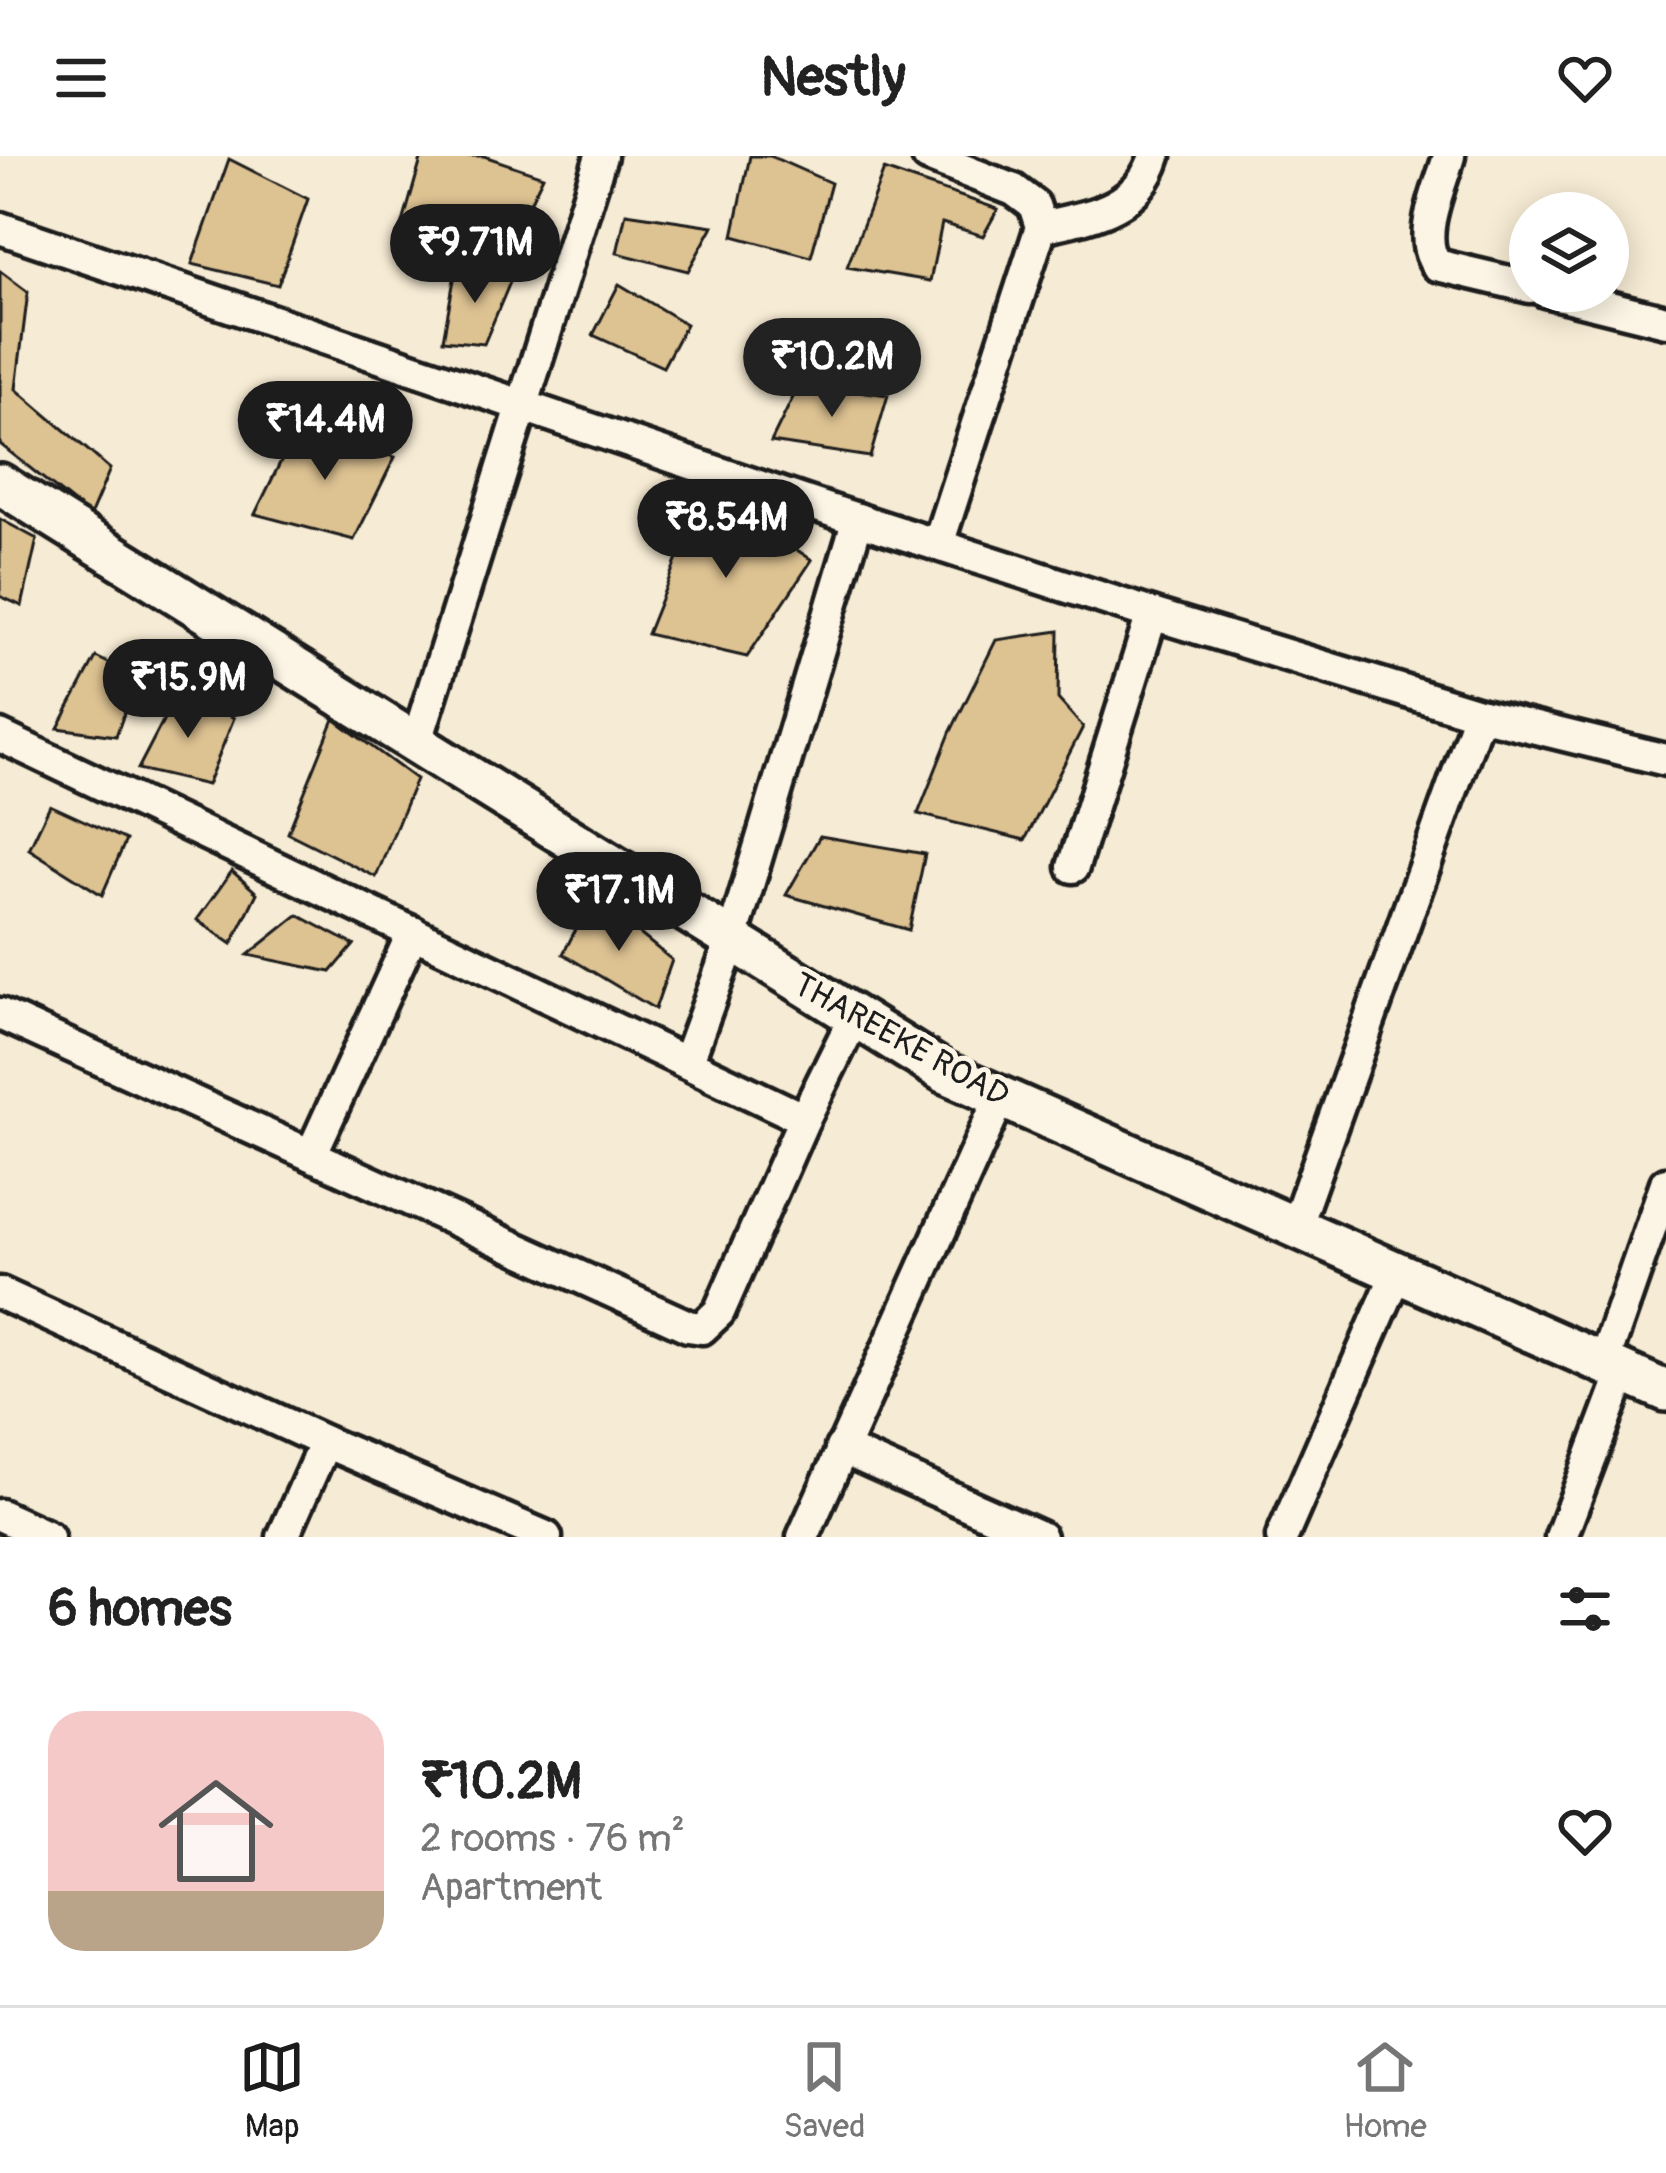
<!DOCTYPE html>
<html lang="en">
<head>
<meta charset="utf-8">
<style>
	:root { --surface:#fff; --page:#f2f2f2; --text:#222; --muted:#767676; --line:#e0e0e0; --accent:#1c1c1c }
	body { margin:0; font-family:Pangolin,sans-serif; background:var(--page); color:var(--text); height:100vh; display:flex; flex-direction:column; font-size:45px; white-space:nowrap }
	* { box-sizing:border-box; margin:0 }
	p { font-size:39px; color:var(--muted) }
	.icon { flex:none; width:66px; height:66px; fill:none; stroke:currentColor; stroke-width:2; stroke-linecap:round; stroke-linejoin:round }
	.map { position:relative; height:1381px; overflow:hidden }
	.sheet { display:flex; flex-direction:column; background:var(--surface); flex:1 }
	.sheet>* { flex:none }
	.tools { position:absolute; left:1509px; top:36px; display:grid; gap:24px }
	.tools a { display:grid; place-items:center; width:120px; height:120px; border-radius:50%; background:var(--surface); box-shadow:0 6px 30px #0003; font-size:60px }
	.price { position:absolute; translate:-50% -102px; padding:0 27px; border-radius:42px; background:var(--accent); color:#fff; font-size:39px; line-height:78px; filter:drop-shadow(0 3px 6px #0008) }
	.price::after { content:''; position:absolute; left:50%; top:72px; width:36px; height:27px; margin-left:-18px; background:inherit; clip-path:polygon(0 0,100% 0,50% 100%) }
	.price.current { background:#222; color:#fff }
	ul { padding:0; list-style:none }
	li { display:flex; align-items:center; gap:36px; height:300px; padding:0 48px }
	li span { display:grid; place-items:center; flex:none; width:336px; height:240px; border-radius:36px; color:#555 }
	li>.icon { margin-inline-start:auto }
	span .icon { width:144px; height:144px; fill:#fffc; stroke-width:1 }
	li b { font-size:51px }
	h2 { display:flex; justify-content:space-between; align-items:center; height:144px; padding:0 48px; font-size:51px }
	header { display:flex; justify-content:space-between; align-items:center; height:156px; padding:0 48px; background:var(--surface); font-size:54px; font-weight:800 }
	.menu { display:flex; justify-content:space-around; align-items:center; height:168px; border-top:3px solid var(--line); background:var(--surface); font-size:33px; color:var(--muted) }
	.menu a { display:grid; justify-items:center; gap:6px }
	.menu .current { color:var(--accent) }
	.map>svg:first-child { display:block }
	.building { fill:#ddc292; stroke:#1c1c1c; stroke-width:3 }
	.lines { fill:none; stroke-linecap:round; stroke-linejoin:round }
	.minor-casing { stroke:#1c1c1c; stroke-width:39 }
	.tertiary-casing { stroke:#1c1c1c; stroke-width:48 }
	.minor { stroke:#fcf5e5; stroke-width:30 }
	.tertiary { stroke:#fcf5e5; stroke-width:39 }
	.labels { text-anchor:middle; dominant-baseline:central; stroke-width:10; stroke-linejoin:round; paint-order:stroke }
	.street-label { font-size:33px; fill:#1c1c1c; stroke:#fcf5e5 }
</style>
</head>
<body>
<header><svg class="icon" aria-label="menu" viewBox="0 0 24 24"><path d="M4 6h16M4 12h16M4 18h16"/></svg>Nestly<svg class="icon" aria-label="heart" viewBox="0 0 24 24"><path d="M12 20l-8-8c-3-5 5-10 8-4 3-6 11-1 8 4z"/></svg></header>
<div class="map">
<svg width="1666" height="1381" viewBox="0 0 1666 1381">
	<rect width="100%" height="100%" fill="#f6ebd4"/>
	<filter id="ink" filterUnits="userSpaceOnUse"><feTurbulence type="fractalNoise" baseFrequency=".00833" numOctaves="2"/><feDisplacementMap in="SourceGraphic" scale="24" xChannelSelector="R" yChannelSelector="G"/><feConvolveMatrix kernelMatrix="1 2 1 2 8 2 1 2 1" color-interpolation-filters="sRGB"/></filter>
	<g filter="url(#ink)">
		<g class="building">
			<path d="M 422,0 L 484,0 L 543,20 L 502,104 L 399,81 Z"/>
			<path d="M 750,0 L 770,0 L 831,27 L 811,101 L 733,80 Z"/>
			<path d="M 229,3 L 308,43 L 278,129 L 192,108 Z"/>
			<path d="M 884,14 L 998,53 L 983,80 L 942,67 L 930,125 L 847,111 Z"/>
			<path d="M 626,57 L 713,70 L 688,115 L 617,97 Z"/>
			<path d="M 0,115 L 28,136 L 16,233 L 110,313 L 90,360 L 0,288 Z"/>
			<path d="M 455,118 L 513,119 L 484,188 L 443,184 Z"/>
			<path d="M 619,128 L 686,168 L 663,211 L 593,179 Z"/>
			<path d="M 800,227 L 888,239 L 870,301 L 771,286 Z"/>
			<path d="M 300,266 L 395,301 L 354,384 L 255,358 Z"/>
			<path d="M 705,333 L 812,404 L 747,501 L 647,478 Z"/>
			<path d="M 0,363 L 37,383 L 22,450 L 0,440 Z"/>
			<path d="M 1059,475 L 1058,543 L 1083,571 L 1025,684 L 918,658 L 950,577 L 996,484 Z"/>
			<path d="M 96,501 L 137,521 L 116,580 L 58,572 Z"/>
			<path d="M 179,534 L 234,562 L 207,629 L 138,613 Z"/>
			<path d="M 334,563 L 416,623 L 376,721 L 288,677 Z"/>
			<path d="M 50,649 L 126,684 L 102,739 L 29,693 Z"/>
			<path d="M 820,680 L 925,698 L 909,774 L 786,739 Z"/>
			<path d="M 232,715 L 257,737 L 232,788 L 197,764 Z"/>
			<path d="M 593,740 L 672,804 L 655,853 L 563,798 Z"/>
			<path d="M 298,759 L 354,789 L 331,816 L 248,799 Z"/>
		</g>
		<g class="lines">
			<defs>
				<g id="minor">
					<path d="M 928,0 L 1014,34 L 1034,49 L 1041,71 L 938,388"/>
					<path d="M 1449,0 C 1441,30 1415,82 1437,109 L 1530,131"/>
					<path d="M 1041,71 C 1091,60 1138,54 1155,0"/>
					<path d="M 0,72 L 832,355 L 1152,458 L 1479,558 L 1666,604"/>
					<path d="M 1545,135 L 1666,165"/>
					<path d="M 0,580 L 804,963"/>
					<path d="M 416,588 L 601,0"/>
					<path d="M 1073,711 L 1152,458"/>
					<path d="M 0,858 L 688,1170 L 702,1172 L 719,1156 L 804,963 L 854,862"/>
					<path d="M 687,907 L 731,786 L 858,363"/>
					<path d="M 311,999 L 413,776"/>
					<path d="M 1295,1072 L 1479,558"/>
					<path d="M 0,1137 L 325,1286 L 546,1381"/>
					<path d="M 1603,1208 L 1666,1027"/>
					<path d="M 841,1292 L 1040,1381"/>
					<path d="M 0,1359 L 48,1381"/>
					<path d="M 283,1381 L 325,1286"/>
					<path d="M 803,1381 L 1000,942"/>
					<path d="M 1282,1381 L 1397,1117"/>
					<path d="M 1561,1381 L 1623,1217"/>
				</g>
				<path id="tertiary" d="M 0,328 L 944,916 L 1666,1235"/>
			</defs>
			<use href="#minor" class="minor-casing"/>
			<use href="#tertiary" class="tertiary-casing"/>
			<use href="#minor" class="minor"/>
			<use href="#tertiary" class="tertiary"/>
		</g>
	</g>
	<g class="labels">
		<g class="street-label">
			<text transform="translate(901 884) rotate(29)">THAREEKE ROAD</text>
		</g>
	</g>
</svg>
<div class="tools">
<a><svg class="icon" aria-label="layers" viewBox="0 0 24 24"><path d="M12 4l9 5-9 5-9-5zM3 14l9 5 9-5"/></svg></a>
</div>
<b class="price" style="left:475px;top:150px">₹9.71M</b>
<b class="price current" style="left:832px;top:264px">₹10.2M</b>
<b class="price" style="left:325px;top:327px">₹14.4M</b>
<b class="price" style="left:726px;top:425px">₹8.54M</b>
<b class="price" style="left:188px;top:585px">₹15.9M</b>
<b class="price" style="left:619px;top:798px">₹17.1M</b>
</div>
<section class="sheet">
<h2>6 homes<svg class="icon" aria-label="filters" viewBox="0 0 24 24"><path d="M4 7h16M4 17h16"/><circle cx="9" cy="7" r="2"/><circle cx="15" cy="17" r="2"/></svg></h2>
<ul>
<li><span style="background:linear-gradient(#f6c9c9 75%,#b9a48a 0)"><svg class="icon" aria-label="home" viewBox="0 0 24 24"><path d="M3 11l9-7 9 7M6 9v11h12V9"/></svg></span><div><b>₹10.2M</b><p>2 rooms · 76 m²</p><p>Apartment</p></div><svg class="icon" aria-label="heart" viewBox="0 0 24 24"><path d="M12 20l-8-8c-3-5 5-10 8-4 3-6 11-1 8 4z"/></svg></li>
</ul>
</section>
<nav class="menu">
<a class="current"><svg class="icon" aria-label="map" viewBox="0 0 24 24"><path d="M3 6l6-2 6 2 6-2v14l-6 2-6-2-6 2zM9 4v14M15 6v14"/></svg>Map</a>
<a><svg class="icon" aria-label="saved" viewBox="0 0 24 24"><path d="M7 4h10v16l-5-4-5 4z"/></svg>Saved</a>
<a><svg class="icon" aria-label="home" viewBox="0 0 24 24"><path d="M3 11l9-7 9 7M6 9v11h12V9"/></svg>Home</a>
</nav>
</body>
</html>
